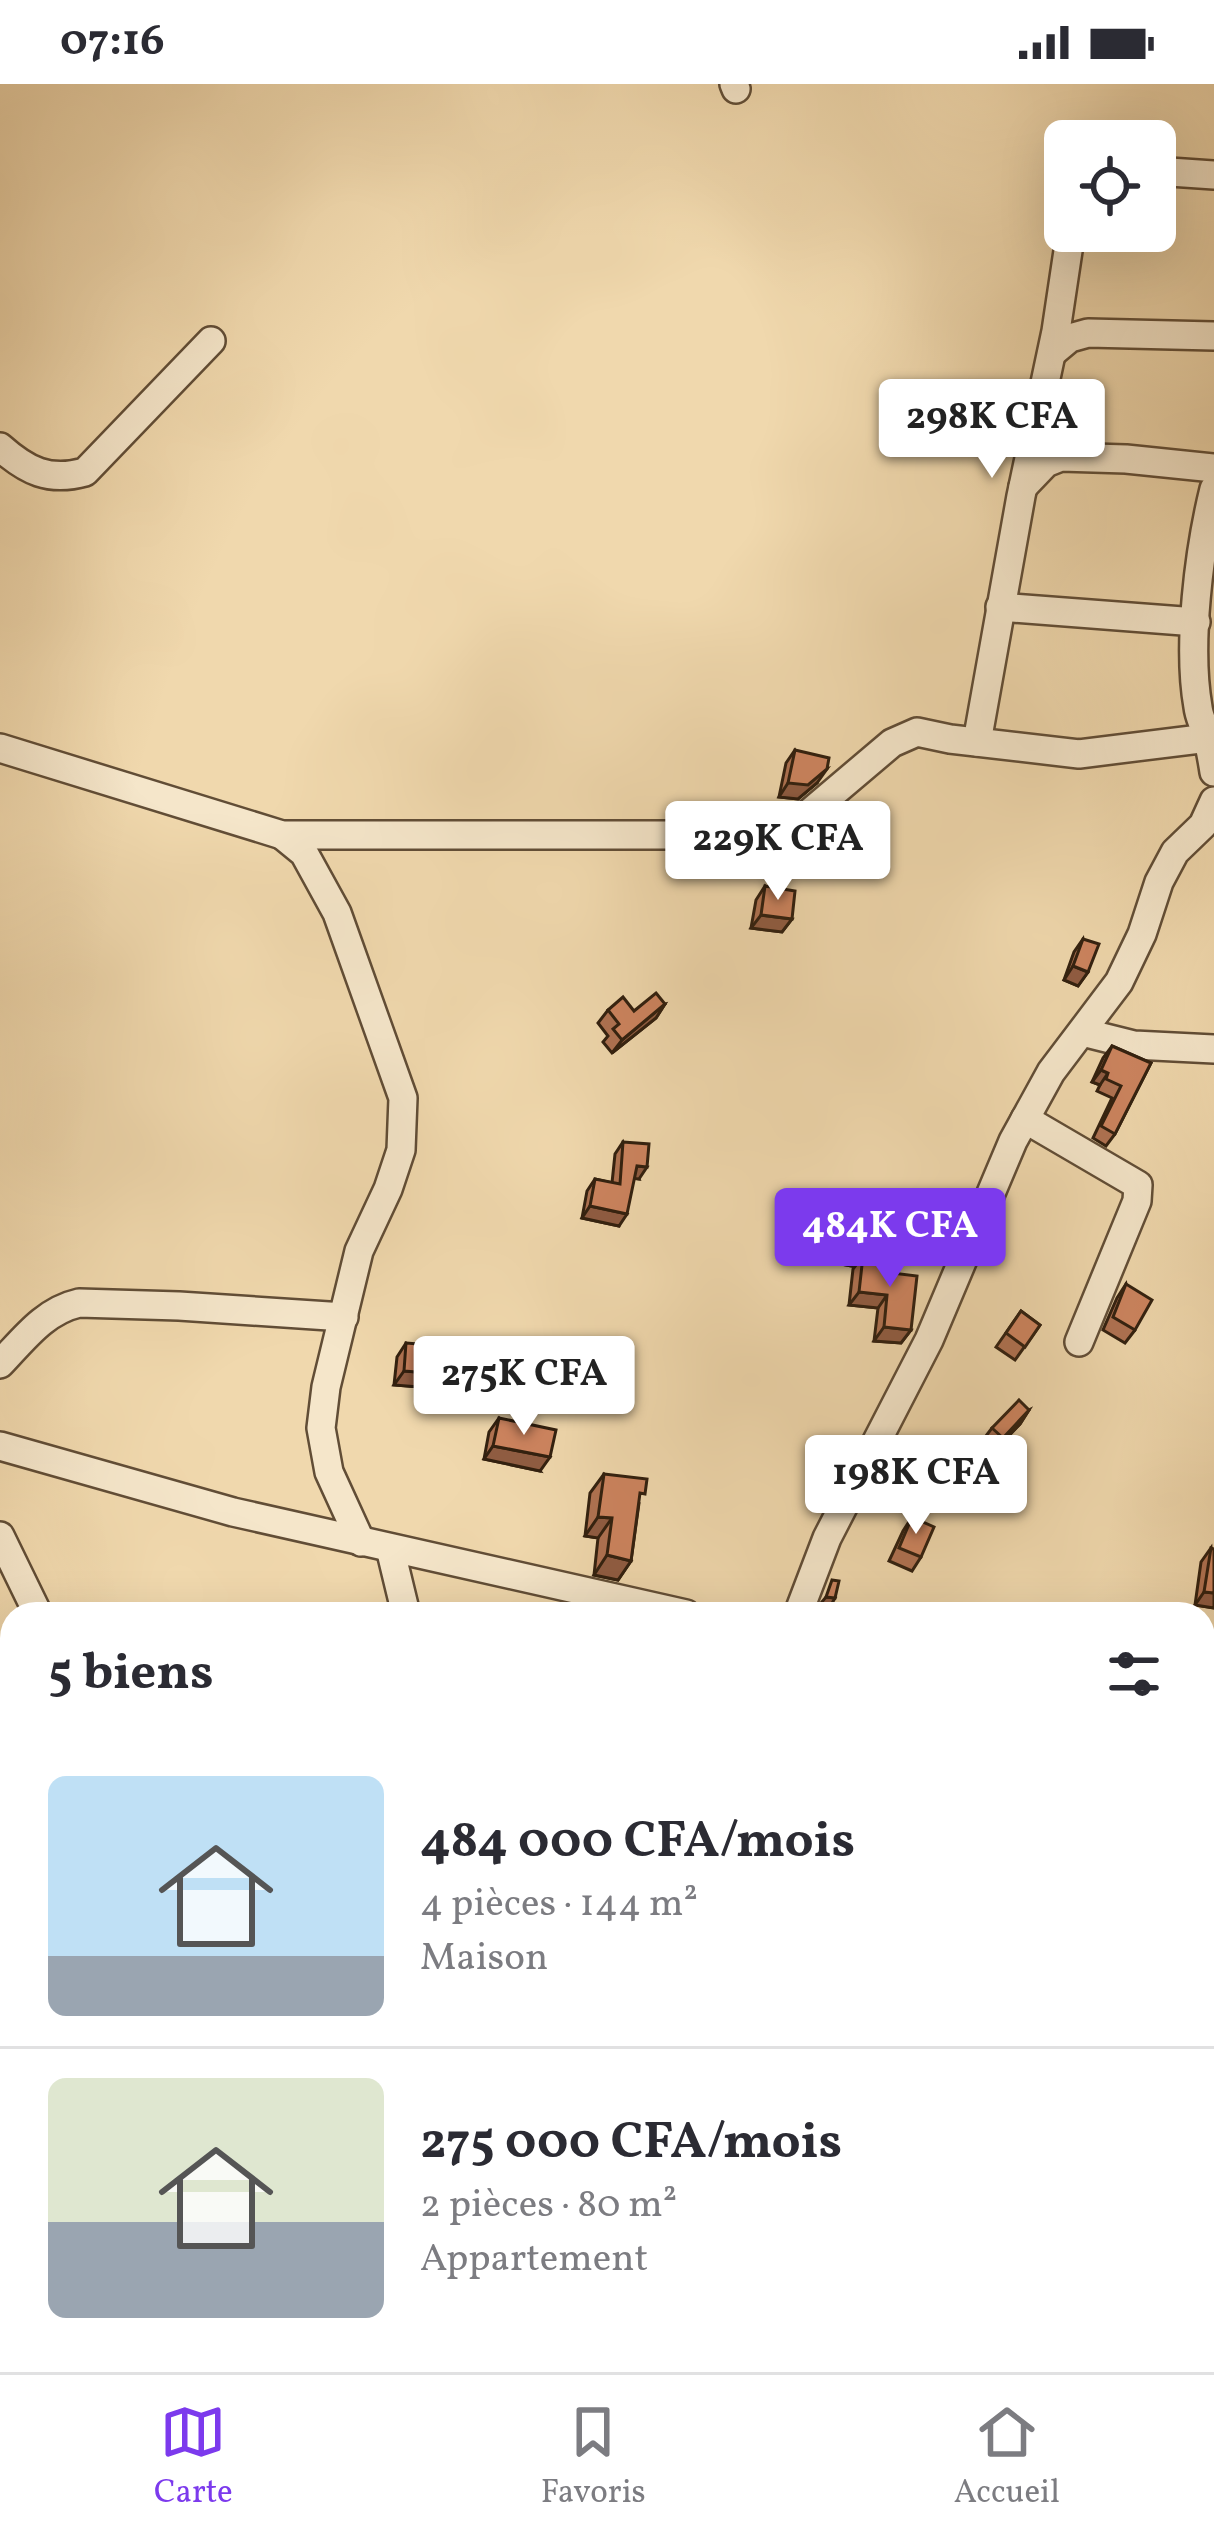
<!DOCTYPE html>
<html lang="fr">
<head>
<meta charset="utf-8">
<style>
	:root { --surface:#fff; --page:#f7f7f7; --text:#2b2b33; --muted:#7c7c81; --line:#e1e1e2; --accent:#7c3aed }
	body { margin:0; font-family:Vollkorn,serif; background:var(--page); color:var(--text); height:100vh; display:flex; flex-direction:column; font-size:45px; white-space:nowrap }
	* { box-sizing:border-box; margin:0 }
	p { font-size:39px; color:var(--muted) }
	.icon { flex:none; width:66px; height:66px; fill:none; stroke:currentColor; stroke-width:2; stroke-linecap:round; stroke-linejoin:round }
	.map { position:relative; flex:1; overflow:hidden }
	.side { position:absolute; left:0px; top:1518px; width:1215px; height:771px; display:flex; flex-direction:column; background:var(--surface); border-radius:36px 36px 0 0; box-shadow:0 12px 48px #0002 }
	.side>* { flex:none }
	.buttons { position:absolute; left:1044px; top:36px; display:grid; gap:24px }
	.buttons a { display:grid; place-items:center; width:132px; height:132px; border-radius:18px; background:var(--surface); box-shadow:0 12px 48px #0002; font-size:60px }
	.price { position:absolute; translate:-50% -102px; padding:0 27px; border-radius:12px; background:#fff; color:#222; font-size:39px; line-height:78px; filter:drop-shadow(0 3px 6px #0008) }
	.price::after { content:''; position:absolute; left:50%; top:72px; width:36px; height:27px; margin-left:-18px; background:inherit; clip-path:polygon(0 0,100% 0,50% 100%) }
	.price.current { background:var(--accent); color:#fff }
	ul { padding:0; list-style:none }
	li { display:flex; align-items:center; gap:36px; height:300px; padding:0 48px }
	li+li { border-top:3px solid var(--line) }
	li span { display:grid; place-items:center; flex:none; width:336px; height:240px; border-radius:18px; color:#555 }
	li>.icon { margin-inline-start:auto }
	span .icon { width:144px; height:144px; fill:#fffc; stroke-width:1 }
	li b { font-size:51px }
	h2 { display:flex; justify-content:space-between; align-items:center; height:144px; padding:0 48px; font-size:51px }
	.status { display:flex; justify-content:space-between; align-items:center; height:84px; padding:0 60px; background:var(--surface); direction:ltr }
	.status svg { height:33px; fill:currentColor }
	.tab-bar { display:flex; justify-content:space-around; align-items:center; height:168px; border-top:3px solid var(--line); background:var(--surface); font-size:33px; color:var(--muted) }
	.tab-bar a { display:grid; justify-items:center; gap:6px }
	.tab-bar .current { color:var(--accent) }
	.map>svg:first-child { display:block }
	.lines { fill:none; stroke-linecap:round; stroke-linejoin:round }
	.minor-casing { stroke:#614d36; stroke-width:32 }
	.minor { stroke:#f5e6ca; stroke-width:27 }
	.wall { fill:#b07252; stroke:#311f0e; stroke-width:3 }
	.shaded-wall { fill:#905c42; stroke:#311f0e; stroke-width:3 }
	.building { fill:#cd845f; stroke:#311f0e; stroke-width:3 }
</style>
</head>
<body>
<div class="status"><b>07:16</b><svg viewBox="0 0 49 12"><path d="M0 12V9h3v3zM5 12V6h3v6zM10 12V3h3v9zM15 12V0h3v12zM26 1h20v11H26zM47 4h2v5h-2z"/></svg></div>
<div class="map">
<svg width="1214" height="2288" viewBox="0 0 1214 2288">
	<rect width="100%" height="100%" fill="#f0d8ad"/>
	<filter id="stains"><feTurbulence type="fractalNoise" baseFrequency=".00167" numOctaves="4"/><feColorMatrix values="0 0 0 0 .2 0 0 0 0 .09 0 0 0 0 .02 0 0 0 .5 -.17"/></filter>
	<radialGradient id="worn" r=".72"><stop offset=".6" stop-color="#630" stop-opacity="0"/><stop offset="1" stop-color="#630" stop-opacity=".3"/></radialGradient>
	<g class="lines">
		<defs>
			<g id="minor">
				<path d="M 734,0 L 736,5"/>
				<path d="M 1155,87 L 1214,91"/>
				<path d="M 1052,269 L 1070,254 L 1088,249 L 1214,252"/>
				<path d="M 0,363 C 27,387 49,398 85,388 L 211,257"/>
				<path d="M 1023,403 L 1046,379 L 1061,373 L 1126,375 L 1214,384"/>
				<path d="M 1214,405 C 1199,466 1187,561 1198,623 C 1199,633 1204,641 1206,650 C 1210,662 1212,675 1214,688"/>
				<path d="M 1000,523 L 1196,538"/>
				<path d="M 977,658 L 1021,412 L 1056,247 L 1071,147"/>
				<path d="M 0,664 L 282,751 L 673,751 L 766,744 L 807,731 L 892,659 L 917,648 L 950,655 L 1079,670 L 1208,654"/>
				<path d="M 282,751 L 304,769 L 337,829 L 403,1014 L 401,1066 L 388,1105 L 359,1167 L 326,1303 L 321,1344 L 329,1388 L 361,1458"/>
				<path d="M 1082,948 L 1134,961 L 1214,965"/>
				<path d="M 1025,1035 L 1138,1101 L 1137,1117 L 1079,1258"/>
				<path d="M 0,1280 C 24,1255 44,1227 79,1219 L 179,1222 L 344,1233"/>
				<path d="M 0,1362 L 233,1428 L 686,1530"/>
				<path d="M 0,1452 L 38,1530"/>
				<path d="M 390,1464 L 406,1530"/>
				<path d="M 798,1530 L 827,1454 L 929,1256 L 1013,1057 L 1051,988 L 1119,898 L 1142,850 L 1159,798 L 1175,768 L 1203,741 L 1214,717"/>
				<path d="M 1203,1576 L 1214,1573"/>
				<path d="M 1203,1843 L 1214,1862"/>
				<path d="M 1203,2091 L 1214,2085"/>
				<path d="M 154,2288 L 166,2277"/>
				<path d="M 430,2288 L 445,2277"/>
				<path d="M 942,2288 L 952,2277"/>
			</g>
		</defs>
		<use href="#minor" class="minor-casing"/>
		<use href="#minor" class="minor"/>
	</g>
	<g class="wall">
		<path d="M 795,666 L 817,699 L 798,715 L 779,713 L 786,679 Z"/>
		<path d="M 765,802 L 792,835 L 782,848 L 751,844 L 756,816 Z"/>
		<path d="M 1083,855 L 1088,888 L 1078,902 L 1064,896 L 1074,868 Z"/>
		<path d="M 665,920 L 656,934 L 612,969 L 603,958 L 608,952 L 598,939 L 608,926 L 634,927 Z"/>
		<path d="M 1112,962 L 1151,979 L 1115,1050 L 1106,1062 L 1093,1054 L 1112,1014 L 1097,1007 L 1100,1001 L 1092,998 L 1103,974 Z"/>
		<path d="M 623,1058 L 639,1095 L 634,1094 L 619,1142 L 582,1134 L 587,1107 L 595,1095 L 612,1099 L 615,1070 Z"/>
		<path d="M 845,1133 L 861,1168 L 852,1182 L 830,1178 L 836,1146 Z"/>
		<path d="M 863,1172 L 892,1189 L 911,1246 L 901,1259 L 874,1257 L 878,1224 L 849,1221 L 853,1185 Z"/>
		<path d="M 1126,1200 L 1135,1246 L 1125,1259 L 1103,1246 L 1117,1214 Z"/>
		<path d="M 1021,1227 L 1040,1241 L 1015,1276 L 996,1263 Z"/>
		<path d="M 406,1259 L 453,1291 L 444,1305 L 394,1301 L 397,1273 Z"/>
		<path d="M 1029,1326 L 1020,1340 L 993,1368 L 982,1357 L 992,1344 Z"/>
		<path d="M 499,1334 L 540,1387 L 484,1375 L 489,1348 Z"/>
		<path d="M 604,1390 L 639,1419 L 631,1477 L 618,1496 L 594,1491 L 598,1454 L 585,1452 L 590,1409 Z"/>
		<path d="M 912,1433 L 921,1473 L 912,1487 L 889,1477 L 903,1447 Z"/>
		<path d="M 1211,1464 L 1214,1524 L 1195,1521 L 1201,1478 Z"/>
		<path d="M 12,1796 L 12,1819 L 5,1806 Z"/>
	</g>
	<g class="shaded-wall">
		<path d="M 827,685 L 817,699 L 798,715 L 779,713 L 788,699 Z"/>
		<path d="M 761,831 L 792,835 L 782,848 L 751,844 Z"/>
		<path d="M 1073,882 L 1088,888 L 1078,902 L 1064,896 Z"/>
		<path d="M 665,920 L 656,934 L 612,969 L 622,956 Z"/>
		<path d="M 1101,986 L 1108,989 L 1100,1001 L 1092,998 Z"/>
		<path d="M 637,1082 L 647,1083 L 639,1095 L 628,1094 Z"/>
		<path d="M 590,1122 L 627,1130 L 619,1142 L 582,1134 Z"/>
		<path d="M 840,1165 L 861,1168 L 852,1182 L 830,1178 Z"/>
		<path d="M 859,1208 L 887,1211 L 878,1224 L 849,1221 Z"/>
		<path d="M 884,1243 L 911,1246 L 901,1259 L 874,1257 Z"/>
		<path d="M 404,1287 L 453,1291 L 444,1305 L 394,1301 Z"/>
		<path d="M 1029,1326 L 1020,1340 L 993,1368 L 1003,1354 Z"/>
		<path d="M 493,1362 L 550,1373 L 540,1387 L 484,1375 Z"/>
		<path d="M 598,1433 L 612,1434 L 598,1454 L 585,1452 Z"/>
		<path d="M 607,1471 L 631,1477 L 618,1496 L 594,1491 Z"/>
		<path d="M 1204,1508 L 1214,1509 L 1214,1524 L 1195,1521 Z"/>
		<path d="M 826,1513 L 835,1514 L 831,1521 L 821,1519 Z"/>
	</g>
	<g class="building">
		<path d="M 795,666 L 829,674 L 827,685 L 808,701 L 788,699 Z"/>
		<path d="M 765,802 L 795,807 L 792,835 L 761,831 Z"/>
		<path d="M 1083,855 L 1099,860 L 1088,888 L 1073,882 Z"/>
		<path d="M 656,909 L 665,920 L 622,956 L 613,945 L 619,940 L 608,926 L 623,913 L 634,927 Z"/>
		<path d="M 1112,962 L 1151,979 L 1115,1050 L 1101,1042 L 1121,1002 L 1106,995 L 1108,989 L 1101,986 Z"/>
		<path d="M 623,1058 L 649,1060 L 647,1083 L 637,1082 L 627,1130 L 590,1122 L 595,1095 L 620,1100 Z"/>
		<path d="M 845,1133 L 867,1136 L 861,1168 L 840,1165 Z"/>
		<path d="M 863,1172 L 894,1175 L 892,1189 L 917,1192 L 911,1246 L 884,1243 L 887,1211 L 859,1208 Z"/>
		<path d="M 1126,1200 L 1152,1216 L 1135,1246 L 1113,1233 Z"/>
		<path d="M 1021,1227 L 1040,1241 L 1025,1263 L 1006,1249 Z"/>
		<path d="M 406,1259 L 456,1263 L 453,1291 L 404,1287 Z"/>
		<path d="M 1019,1316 L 1029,1326 L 1003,1354 L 992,1344 Z"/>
		<path d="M 499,1334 L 556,1346 L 550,1373 L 493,1362 Z"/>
		<path d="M 604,1390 L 647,1395 L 645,1410 L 640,1409 L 631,1477 L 607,1471 L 612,1434 L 598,1433 Z"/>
		<path d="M 912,1433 L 934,1443 L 921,1473 L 899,1464 Z"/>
		<path d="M 1211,1464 L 1214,1465 L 1214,1509 L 1204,1508 Z"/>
		<path d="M 832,1496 L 839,1497 L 835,1514 L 826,1513 Z"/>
		<path d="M 0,1828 L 3,1828 L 7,1869 L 0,1870 Z"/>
	</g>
	<rect width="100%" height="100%" filter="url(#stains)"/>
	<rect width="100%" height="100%" fill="url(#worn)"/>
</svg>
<div class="buttons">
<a><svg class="icon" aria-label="locate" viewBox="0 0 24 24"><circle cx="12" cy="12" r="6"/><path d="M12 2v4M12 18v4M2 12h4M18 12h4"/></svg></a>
</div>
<b class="price" style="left:992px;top:397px">298K CFA</b>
<b class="price" style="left:778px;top:819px">229K CFA</b>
<b class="price current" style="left:890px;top:1206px">484K CFA</b>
<b class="price" style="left:524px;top:1354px">275K CFA</b>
<b class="price" style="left:916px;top:1453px">198K CFA</b>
<section class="side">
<h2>5 biens<svg class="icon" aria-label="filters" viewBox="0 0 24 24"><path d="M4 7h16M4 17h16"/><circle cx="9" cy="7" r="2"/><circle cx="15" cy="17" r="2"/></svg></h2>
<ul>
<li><span style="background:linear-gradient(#bfe0f5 75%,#9aa5b1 0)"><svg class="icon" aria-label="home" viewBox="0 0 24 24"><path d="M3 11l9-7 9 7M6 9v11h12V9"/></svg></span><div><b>484 000 CFA/mois</b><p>4 pièces · 144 m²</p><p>Maison</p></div></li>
<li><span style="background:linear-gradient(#dfe7d0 60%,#9aa5b1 0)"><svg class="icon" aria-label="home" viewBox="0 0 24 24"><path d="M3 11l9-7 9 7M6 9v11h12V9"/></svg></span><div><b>275 000 CFA/mois</b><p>2 pièces · 80 m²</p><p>Appartement</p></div></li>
</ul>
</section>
</div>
<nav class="tab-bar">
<a class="current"><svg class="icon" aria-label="map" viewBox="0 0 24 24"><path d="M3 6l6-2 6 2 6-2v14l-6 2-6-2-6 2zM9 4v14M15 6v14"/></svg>Carte</a>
<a><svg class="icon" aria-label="saved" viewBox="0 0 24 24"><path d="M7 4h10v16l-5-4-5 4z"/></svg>Favoris</a>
<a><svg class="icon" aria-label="home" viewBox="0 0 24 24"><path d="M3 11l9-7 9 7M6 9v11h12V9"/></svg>Accueil</a>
</nav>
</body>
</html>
